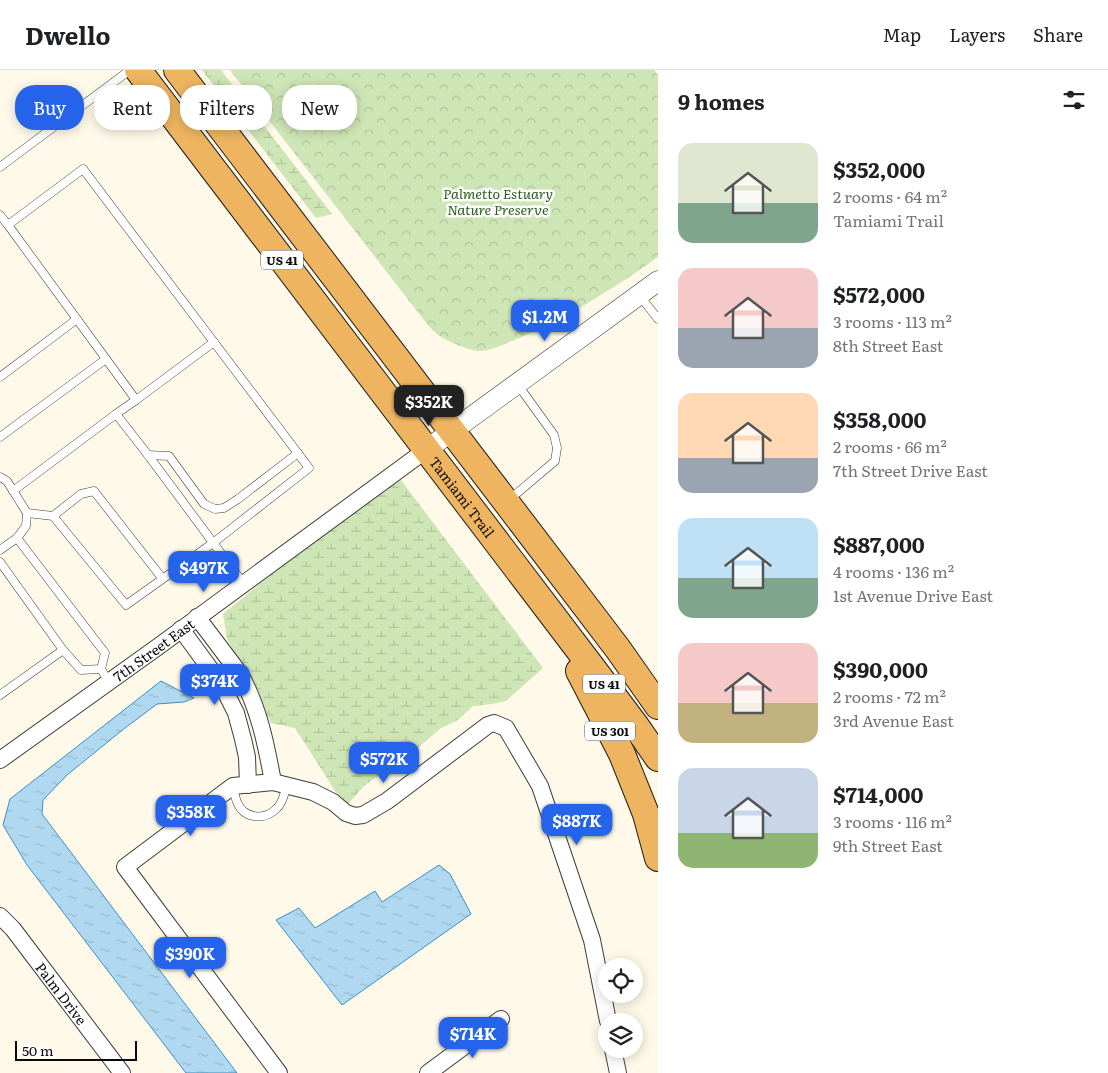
<!DOCTYPE html>
<html lang="en">
<head>
<meta charset="utf-8">
<style>
	:root { --surface:#fff; --page:#f6f6f6; --text:#202124; --muted:#757577; --line:#e0e0e0; --accent:#2563eb }
	body { margin:0; font-family:Literata,serif; background:var(--page); color:var(--text); height:100vh; display:flex; flex-direction:column; font-size:19px; white-space:nowrap }
	* { box-sizing:border-box; margin:0 }
	p { font-size:16px; color:var(--muted) }
	.icon { flex:none; width:28px; height:28px; fill:none; stroke:currentColor; stroke-width:2; stroke-linecap:round; stroke-linejoin:round }
	.map { position:relative; flex:1; overflow:hidden }
	.side { display:flex; flex-direction:column; background:var(--surface); width:450px }
	.side>* { flex:none }
	.banner { position:absolute; left:15px; top:15px; width:475px; height:45px; display:flex; gap:10px }
	.fabs { position:absolute; left:598px; top:888px; display:grid; gap:10px }
	.fabs a { display:grid; place-items:center; width:45px; height:45px; border-radius:50%; background:var(--surface); box-shadow:0 2px 12px #0003; font-size:25px }
	.scale { position:absolute; left:15px; bottom:12px; width:122px; box-sizing:border-box; padding-left:5px; border:2px solid #0a0a0a; border-top:0; font-size:14px; line-height:18px; white-space:nowrap; color:#0a0a0a; -webkit-text-stroke:4px #fff; paint-order:stroke }
	.price { position:absolute; translate:-50% -42px; padding:0 11px; border-radius:10px; background:var(--accent); color:#fff; font-size:16px; line-height:32px; filter:drop-shadow(0 1px 2px #0008) }
	.price::after { content:''; position:absolute; left:50%; top:30px; width:15px; height:11px; margin-left:-8px; background:inherit; clip-path:polygon(0 0,100% 0,50% 100%) }
	.price.active { background:#222; color:#fff }
	ul { padding:0; list-style:none }
	li { display:flex; align-items:center; gap:15px; height:125px; padding:0 20px }
	li span { display:grid; place-items:center; flex:none; width:140px; height:100px; border-radius:15px; color:#555 }
	li>.icon { margin-inline-start:auto }
	span .icon { width:60px; height:60px; fill:#fffc; stroke-width:1 }
	li b { font-size:21px }
	h2 { display:flex; justify-content:space-between; align-items:center; height:60px; padding:0 20px; font-size:21px }
	.pill { padding:0 18px; border-radius:20px; background:var(--surface); box-shadow:0 2px 12px #0003; font-size:18px; line-height:45px }
	.pill.active { background:var(--accent); color:#fff }
	header { display:flex; align-items:center; gap:30px; box-sizing:border-box; height:70px; padding:0 25px; background:var(--surface); border-bottom:1px solid var(--line) }
	header strong { font-size:24px }
	nav { display:flex; gap:28px; margin-inline-start:auto; font-size:18px }
	main { display:flex; flex:1; min-height:0 }
	.map>svg:first-child { display:block }
	.wetland { fill:url(#wetland-marsh) }
	.park { fill:url(#park-crowns) }
	.water { fill:url(#water-ripples); stroke:#3c8ec3 }
	.lines { fill:none; stroke-linecap:round; stroke-linejoin:round }
	.service-casing { stroke:#3d3d3d; stroke-width:9 }
	.minor-casing { stroke:#3d3d3d; stroke-width:18 }
	.tertiary-casing { stroke:#3d3d3d; stroke-width:21 }
	.trunk-casing { stroke:#1b1b1b; stroke-width:28 }
	.service { stroke:#fff; stroke-width:8 }
	.minor { stroke:#fff; stroke-width:16 }
	.tertiary { stroke:#fff; stroke-width:20 }
	.trunk { stroke:#eeb460; stroke-width:26 }
	.labels { text-anchor:middle; dominant-baseline:central; stroke-width:5; stroke-linejoin:round; paint-order:stroke }
	.shield { fill:#fff; stroke:#545454; stroke-width:1 }
	.shield-label { font-size:12px; font-weight:bold; fill:#0a0a0a }
	.park-label { font-size:14px; font-style:italic; fill:#2d5c20; stroke:#fff }
	.street-label { font-size:14px; fill:#0a0a0a; stroke:#fff }
</style>
</head>
<body>
<header>
<strong>Dwello</strong>
<nav><a>Map</a><a>Layers</a><a>Share</a></nav>
</header>
<main>
<div class="map">
<svg width="658" height="1003" viewBox="0 0 658 1003">
	<defs>
		<pattern id="wetland-marsh" width="20" height="14" patternUnits="userSpaceOnUse" patternTransform="scale(1.25)"><rect width="20" height="14" fill="#cee5b5"/><path d="M1 5h8M5 5V1M11 12h8M15 12V8" fill="none" stroke="#b0c39a"/></pattern>
		<pattern id="park-crowns" width="20" height="18" patternUnits="userSpaceOnUse" patternTransform="scale(1.25)"><rect width="20" height="18" fill="#cee5b5"/><path d="M2 6a3 3 0 1 1 6 0M12 15a3 3 0 1 1 6 0" fill="none" stroke="#b0c39a"/></pattern>
		<pattern id="water-ripples" width="26" height="14" patternUnits="userSpaceOnUse" patternTransform="scale(1.25)"><rect width="26" height="14" fill="#b0d9f1"/><path d="M2 4q2-2 4 0t4 0M15 11q2-2 4 0t4 0" fill="none" stroke="#96b9cd"/></pattern>
	</defs>
	<rect width="100%" height="100%" fill="#fef9e8"/>
	<g class="wetland">
		<path d="M 202,0 L 221,0 L 332,144 L 316,148 Z"/>
		<path d="M 400,409 L 543,598 L 506,631 L 492,634 L 473,636 L 458,650 L 441,658 L 413,682 L 365,715 L 348,734 L 337,724 L 295,658 L 271,653 L 227,569 L 223,544 L 282,496 Z"/>
	</g>
	<path class="park" d="M 230,0 L 654,0 L 658,5 L 658,187 C 613,219 564,250 512,271 C 502,275 491,281 479,281 C 468,280 446,271 437,264 C 432,260 428,255 424,250 Z"/>
	<g class="water">
		<path d="M 161,611 L 194,628 L 184,632 L 157,634 L 125,658 L 67,705 L 43,730 L 42,744 L 237,1003 L 186,1003 L 27,795 L 3,755 L 10,729 Z"/>
		<path d="M 439,795 L 450,804 L 471,844 L 342,935 L 276,850 L 299,838 L 315,858 L 375,821 L 382,832 Z"/>
	</g>
	<g class="lines">
		<defs>
			<g id="service">
				<path d="M 0,97 L 130,0"/>
				<path d="M 0,145 L 8,155"/>
				<path d="M 640,226 L 658,249"/>
				<path d="M 0,307 L 77,249"/>
				<path d="M 136,330 L 214,272"/>
				<path d="M 0,367 L 106,289"/>
				<path d="M 148,385 L 169,386 L 204,434 L 215,439 L 224,438 L 238,429 L 298,383"/>
				<path d="M 0,407 L 7,411 L 27,443 L 26,456 L 17,468 L 0,480"/>
				<path d="M 13,421 L 116,344 L 148,385 L 243,513"/>
				<path d="M 509,430 L 555,391 L 557,378 L 554,365 L 518,315"/>
				<path d="M 27,443 L 53,446 L 126,535 L 213,473 L 309,398 L 83,99 L 8,155 L 136,330 L 116,344"/>
				<path d="M 53,446 L 81,424 L 94,421 L 162,508"/>
				<path d="M 17,468 L 105,583 L 101,599 L 109,612"/>
				<path d="M 0,492 L 63,580 L 81,600 L 101,599"/>
				<path d="M 0,625 L 63,580"/>
				<path d="M 233,716 C 234,721 235,727 237,732 C 244,749 265,751 277,738 C 283,733 284,723 287,716"/>
			</g>
			<g id="minor">
				<path d="M 197,547 L 240,604 C 259,638 266,674 273,712"/>
				<path d="M 181,559 L 222,615 L 236,643 L 243,669 L 247,687 L 248,715"/>
				<path id="s1" d="M 0,690 L 159,576 L 426,380"/>
				<path id="s2" d="M 0,846 L 13,859 L 122,1003"/>
				<path d="M 613,979 L 618,1003"/>
				<path d="M 279,1003 L 125,797 L 233,716 L 273,712 L 313,722 L 333,732 L 346,743 L 355,746 L 363,745 L 387,731 L 488,655 L 494,653 L 506,658 L 540,716 L 592,870 L 608,951"/>
				<path d="M 428,1003 L 501,949"/>
			</g>
			<path id="tertiary" d="M 426,380 L 658,211"/>
			<g id="trunk">
				<path id="s3" d="M 138,0 L 591,596 L 636,656 L 658,688"/>
				<path d="M 177,0 L 618,579 L 658,636"/>
				<path d="M 579,601 L 622,684 L 646,744 L 658,788"/>
			</g>
		</defs>
		<use href="#service" class="service-casing"/>
		<use href="#minor" class="minor-casing"/>
		<use href="#tertiary" class="tertiary-casing"/>
		<use href="#trunk" class="trunk-casing"/>
		<use href="#service" class="service"/>
		<use href="#minor" class="minor"/>
		<use href="#tertiary" class="tertiary"/>
		<use href="#trunk" class="trunk"/>
	</g>
	<g class="labels">
		<g class="shield">
			<rect x="261" y="180.5" width="42" height="19" rx="4"/>
			<rect x="583" y="604.5" width="42" height="19" rx="4"/>
			<rect x="585" y="651.5" width="50" height="19" rx="4"/>
		</g>
		<g class="shield-label">
			<text x="282" y="190">US 41</text>
			<text x="604" y="614">US 41</text>
			<text x="610" y="661">US 301</text>
		</g>
		<g class="park-label">
			<text x="498" y="123">Palmetto Estuary<tspan x="498" dy="16">Nature Preserve</tspan></text>
		</g>
		<g class="street-label">
			<text stroke="none"><textPath href="#s3" startOffset="536">Tamiami Trail</textPath></text>
			<text stroke="none"><textPath href="#s1" startOffset="189">7th Street East</textPath></text>
			<text stroke="none"><textPath href="#s2" startOffset="99">Palm Drive</textPath></text>
		</g>
	</g>
</svg>
<div class="fabs">
<a><svg class="icon" aria-label="locate" viewBox="0 0 24 24"><circle cx="12" cy="12" r="6"/><path d="M12 2v4M12 18v4M2 12h4M18 12h4"/></svg></a>
<a><svg class="icon" aria-label="layers" viewBox="0 0 24 24"><path d="M12 4l9 5-9 5-9-5zM3 14l9 5 9-5"/></svg></a>
</div>
<div class="scale">50 m</div>
<b class="price" style="left:545px;top:272px">$1.2M</b>
<b class="price active" style="left:429px;top:357px">$352K</b>
<b class="price" style="left:204px;top:523px">$497K</b>
<b class="price" style="left:215px;top:636px">$374K</b>
<b class="price" style="left:384px;top:714px">$572K</b>
<b class="price" style="left:191px;top:767px">$358K</b>
<b class="price" style="left:577px;top:776px">$887K</b>
<b class="price" style="left:190px;top:909px">$390K</b>
<b class="price" style="left:473px;top:989px">$714K</b>
<div class="banner">
<a class="pill active">Buy</a>
<a class="pill">Rent</a>
<a class="pill">Filters</a>
<a class="pill">New</a>
</div>
</div>
<section class="side">
<h2>9 homes<svg class="icon" aria-label="filters" viewBox="0 0 24 24"><path d="M4 7h16M4 17h16"/><circle cx="9" cy="7" r="2"/><circle cx="15" cy="17" r="2"/></svg></h2>
<ul>
<li><span style="background:linear-gradient(#dfe7d0 60%,#7fa58c 0)"><svg class="icon" aria-label="home" viewBox="0 0 24 24"><path d="M3 11l9-7 9 7M6 9v11h12V9"/></svg></span><div><b>$352,000</b><p>2 rooms · 64 m²</p><p>Tamiami Trail</p></div></li>
<li><span style="background:linear-gradient(#f6c9c9 60%,#9aa5b1 0)"><svg class="icon" aria-label="home" viewBox="0 0 24 24"><path d="M3 11l9-7 9 7M6 9v11h12V9"/></svg></span><div><b>$572,000</b><p>3 rooms · 113 m²</p><p>8th Street East</p></div></li>
<li><span style="background:linear-gradient(#ffd9b3 65%,#9aa5b1 0)"><svg class="icon" aria-label="home" viewBox="0 0 24 24"><path d="M3 11l9-7 9 7M6 9v11h12V9"/></svg></span><div><b>$358,000</b><p>2 rooms · 66 m²</p><p>7th Street Drive East</p></div></li>
<li><span style="background:linear-gradient(#bfe0f5 60%,#7fa58c 0)"><svg class="icon" aria-label="home" viewBox="0 0 24 24"><path d="M3 11l9-7 9 7M6 9v11h12V9"/></svg></span><div><b>$887,000</b><p>4 rooms · 136 m²</p><p>1st Avenue Drive East</p></div></li>
<li><span style="background:linear-gradient(#f6c9c9 60%,#c2b280 0)"><svg class="icon" aria-label="home" viewBox="0 0 24 24"><path d="M3 11l9-7 9 7M6 9v11h12V9"/></svg></span><div><b>$390,000</b><p>2 rooms · 72 m²</p><p>3rd Avenue East</p></div></li>
<li><span style="background:linear-gradient(#c9d6e8 65%,#8fb573 0)"><svg class="icon" aria-label="home" viewBox="0 0 24 24"><path d="M3 11l9-7 9 7M6 9v11h12V9"/></svg></span><div><b>$714,000</b><p>3 rooms · 116 m²</p><p>9th Street East</p></div></li>
</ul>
</section>
</main>
</body>
</html>
